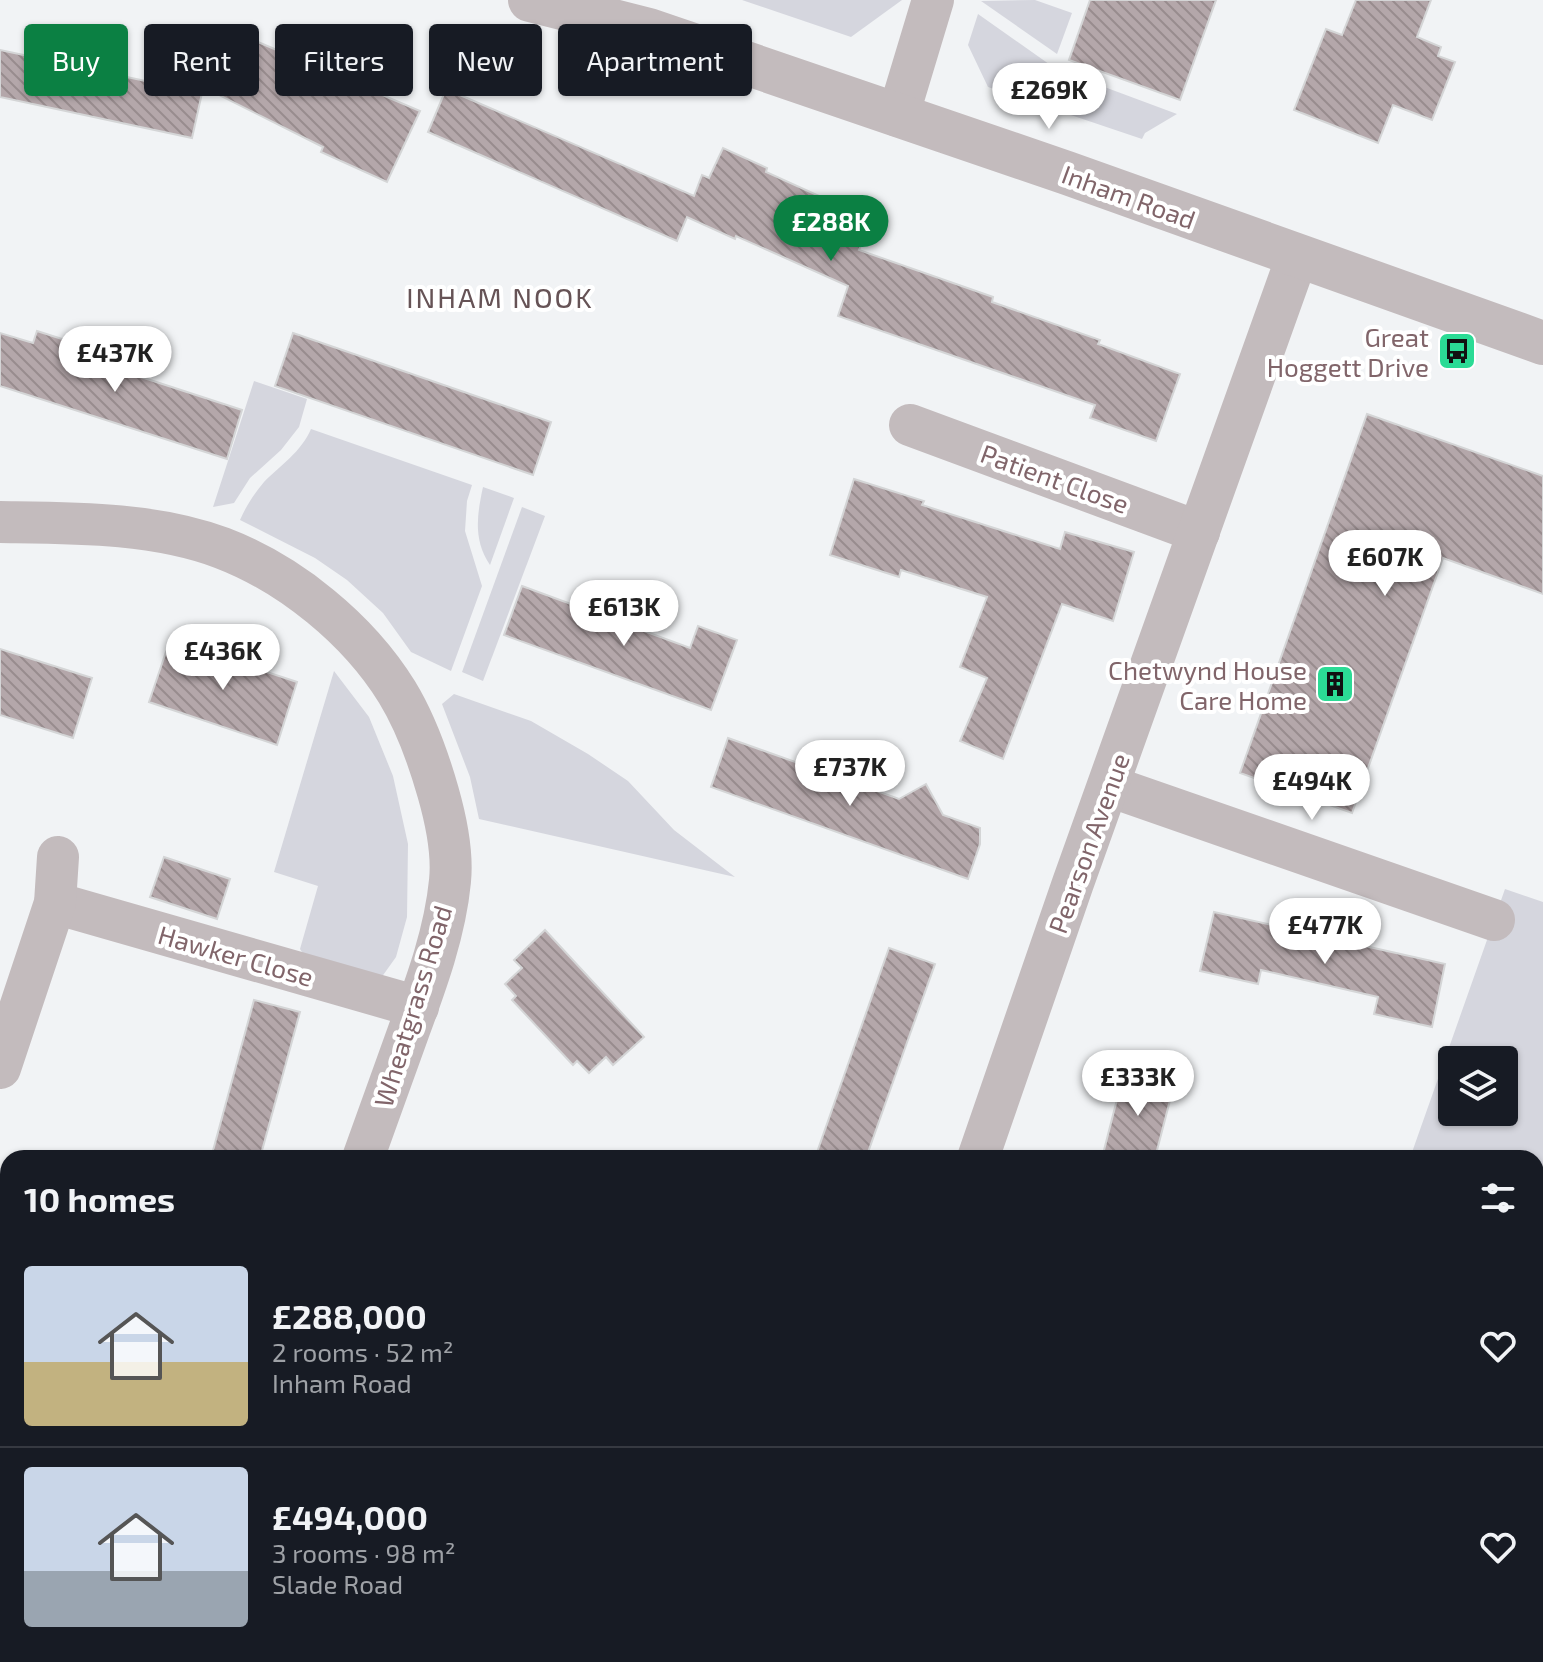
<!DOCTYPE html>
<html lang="en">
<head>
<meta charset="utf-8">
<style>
	:root { --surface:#171b24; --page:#242831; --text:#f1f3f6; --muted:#9ea1a6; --line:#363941; --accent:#0b8043 }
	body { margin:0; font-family:"Exo 2",sans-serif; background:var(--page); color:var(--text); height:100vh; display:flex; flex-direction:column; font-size:30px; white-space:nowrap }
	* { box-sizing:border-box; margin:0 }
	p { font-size:26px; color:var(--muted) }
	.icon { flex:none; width:44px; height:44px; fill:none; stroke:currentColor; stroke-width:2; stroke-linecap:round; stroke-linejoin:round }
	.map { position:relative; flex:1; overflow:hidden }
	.details { position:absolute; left:0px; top:1150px; width:1544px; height:512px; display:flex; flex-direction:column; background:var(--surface); border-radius:24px 24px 0 0; box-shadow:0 2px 6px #0004 }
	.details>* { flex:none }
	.top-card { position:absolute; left:24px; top:24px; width:800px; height:72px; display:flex; gap:16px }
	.controls { position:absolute; left:1438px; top:1046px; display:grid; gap:16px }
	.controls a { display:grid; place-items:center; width:80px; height:80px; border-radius:8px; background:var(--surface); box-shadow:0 2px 6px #0004; font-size:40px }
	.price { position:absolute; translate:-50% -68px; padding:0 18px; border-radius:28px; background:#fff; color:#222; font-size:26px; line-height:52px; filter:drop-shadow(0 2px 4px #0008) }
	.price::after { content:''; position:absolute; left:50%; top:48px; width:24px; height:18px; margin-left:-12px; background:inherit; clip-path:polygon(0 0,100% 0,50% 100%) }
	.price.selected { background:var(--accent); color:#fff }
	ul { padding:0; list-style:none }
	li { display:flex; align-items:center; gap:24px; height:200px; padding:0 24px }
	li+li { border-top:2px solid var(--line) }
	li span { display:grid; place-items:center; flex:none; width:224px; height:160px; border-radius:8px; color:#555 }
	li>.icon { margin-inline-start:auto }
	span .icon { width:96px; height:96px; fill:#fffc; stroke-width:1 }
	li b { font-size:34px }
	h2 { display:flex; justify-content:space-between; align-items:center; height:96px; padding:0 24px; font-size:34px }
	.pill { padding:0 28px; border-radius:8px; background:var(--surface); box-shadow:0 2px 6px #0004; font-size:28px; line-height:72px }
	.pill.selected { background:var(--accent); color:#fff }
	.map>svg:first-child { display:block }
	.green { fill:#d5d6de; fill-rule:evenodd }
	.building { fill:url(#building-back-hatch); stroke:#d4d5d6; stroke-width:2 }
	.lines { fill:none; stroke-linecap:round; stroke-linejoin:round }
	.minor { stroke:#c3bbbd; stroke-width:42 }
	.tertiary { stroke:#c3bbbd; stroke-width:44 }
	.labels { text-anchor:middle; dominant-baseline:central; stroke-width:8; stroke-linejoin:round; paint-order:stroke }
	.street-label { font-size:26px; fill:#81656a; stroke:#fff }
	.poi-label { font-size:26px; fill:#81656a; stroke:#fff; text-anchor:end }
	.neighbourhood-label { font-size:28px; letter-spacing:2px; fill:#665356; stroke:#fff }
</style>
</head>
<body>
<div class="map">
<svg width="1543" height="1662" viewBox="0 0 1543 1662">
	<defs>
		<pattern id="building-back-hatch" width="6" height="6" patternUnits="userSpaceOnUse" patternTransform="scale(2)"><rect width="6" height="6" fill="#b4a7aa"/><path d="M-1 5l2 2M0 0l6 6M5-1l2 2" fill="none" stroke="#988c8e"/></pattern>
	</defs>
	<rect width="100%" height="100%" fill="#f1f3f5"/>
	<g class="green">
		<path d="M 742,0 L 902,0 L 851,37 Z"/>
		<path d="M 1035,0 L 1072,13 L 1057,54 L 981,1 Z"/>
		<path d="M 978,14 L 1056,69 L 1177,114 L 1145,133 L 1142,139 L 988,87 L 968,45 Z"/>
		<path d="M 254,381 L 307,399 L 299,427 L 281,450 L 250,478 L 234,503 L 213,507 Z"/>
		<path d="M 311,429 L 472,485 L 467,501 L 465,531 L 482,586 L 451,671 L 411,652 L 383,613 L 347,580 L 315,558 L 240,520 C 246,506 254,494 264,482 C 281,465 301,452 311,429 Z"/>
		<path d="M 483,487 L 514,498 L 490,565 C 473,540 477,515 483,487 Z"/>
		<path d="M 522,507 L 545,516 L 483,681 L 462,672 Z"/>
		<path d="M 334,671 L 369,717 L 393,776 L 408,844 L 407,917 L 396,957 L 381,978 L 308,961 L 300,949 L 318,886 L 274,872 Z"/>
		<path d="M 454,694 L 531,721 L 588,754 L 628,781 L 674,830 L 735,877 L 479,819 L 470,777 L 442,704 Z"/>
		<path d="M 1505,889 L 1543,902 L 1543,1662 L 1170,1662 L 1172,1654 L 1536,1654 L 1536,1158 L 1410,1158 ZM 1452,1060 L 1504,1060 L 1504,1112 L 1452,1112 Z"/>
	</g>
	<g class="building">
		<path d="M 1090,0 L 1216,0 L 1180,100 L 1069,60 Z"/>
		<path d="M 1356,0 L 1431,0 L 1417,37 L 1441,47 L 1438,56 L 1455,62 L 1432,120 L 1393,105 L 1378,143 L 1294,110 L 1326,29 L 1342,35 Z"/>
		<path d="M 258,42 L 420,111 L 387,182 L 321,152 L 323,147 L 165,68 L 169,55 L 245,71 Z"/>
		<path d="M 0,50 L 202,93 L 192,138 L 0,97 Z"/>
		<path d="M 446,89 L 694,196 L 702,175 L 709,178 L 723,148 L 767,168 L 766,172 L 872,220 L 859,250 L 993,297 L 992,302 L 1100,340 L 1098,344 L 1180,374 L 1156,441 L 1090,418 L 1095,405 L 838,316 L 848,286 L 736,236 L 735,239 L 687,217 L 677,241 L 428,132 Z"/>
		<path d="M 37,331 L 90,348 L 86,359 L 242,410 L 227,459 L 0,386 L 0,333 L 33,343 Z"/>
		<path d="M 293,333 L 551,422 L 533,475 L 275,386 Z"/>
		<path d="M 1367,414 L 1543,476 L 1543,594 L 1443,558 L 1352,813 L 1240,773 Z"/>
		<path d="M 854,479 L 924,501 L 922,505 L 1060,549 L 1065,532 L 1134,552 L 1113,621 L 1062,604 L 1003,759 L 960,741 L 987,678 L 960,667 L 987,597 L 901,570 L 899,577 L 830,555 Z"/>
		<path d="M 522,586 L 690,648 L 698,626 L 737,640 L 711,710 L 504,635 Z"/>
		<path d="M 170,640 L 297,682 L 277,745 L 149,702 Z"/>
		<path d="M 0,649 L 92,678 L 73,738 L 0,715 Z"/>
		<path d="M 728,738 L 899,799 L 926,784 L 943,815 L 980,828 L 980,844 L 968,879 L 711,787 Z"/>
		<path d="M 164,857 L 230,879 L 217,919 L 150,897 Z"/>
		<path d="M 1214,912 L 1445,964 L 1432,1027 L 1374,1014 L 1378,997 L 1261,970 L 1258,984 L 1200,971 Z"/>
		<path d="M 545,930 L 644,1037 L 613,1065 L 606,1057 L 589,1073 L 577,1061 L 573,1065 L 512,1000 L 516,996 L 505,984 L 522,968 L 514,960 Z"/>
		<path d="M 889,948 L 935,964 L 910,1034 L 866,1158 L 815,1158 Z"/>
		<path d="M 254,1000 L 300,1012 L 260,1158 L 211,1158 Z"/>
		<path d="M 1124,1072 L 1174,1085 L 1155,1158 L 1102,1158 Z"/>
	</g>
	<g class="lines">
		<g class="minor">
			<path d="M 898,116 L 933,0"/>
			<path d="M 910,425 L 1199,532"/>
			<path d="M 0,522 C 72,523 153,522 222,548 C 290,574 358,629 397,692 C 416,723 428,757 438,792 C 446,820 453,852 450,881 C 445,933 426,984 408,1033 C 393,1075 378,1116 363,1158"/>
			<path d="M 1109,786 L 1494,920"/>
			<path d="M 55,903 L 418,1007"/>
			<path d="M 0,1068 L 55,903 L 58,857"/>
			<path d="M 978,1158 L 1073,883 L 1297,257"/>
			<path d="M 176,1662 L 179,1654"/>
			<path d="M 799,1662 L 802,1654"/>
		</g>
		<path class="tertiary" d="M 530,0 L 649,30 L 1067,173 L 1543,343"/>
	</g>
	<defs>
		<symbol id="bus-square" viewBox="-11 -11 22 22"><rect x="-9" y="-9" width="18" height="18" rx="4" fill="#2bdb95" stroke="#fff"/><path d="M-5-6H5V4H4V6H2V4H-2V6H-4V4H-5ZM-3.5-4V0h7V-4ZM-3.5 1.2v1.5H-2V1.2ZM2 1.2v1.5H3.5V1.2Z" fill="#111"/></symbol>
		<symbol id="building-square" viewBox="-11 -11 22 22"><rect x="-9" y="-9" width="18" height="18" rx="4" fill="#2bdb95" stroke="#fff"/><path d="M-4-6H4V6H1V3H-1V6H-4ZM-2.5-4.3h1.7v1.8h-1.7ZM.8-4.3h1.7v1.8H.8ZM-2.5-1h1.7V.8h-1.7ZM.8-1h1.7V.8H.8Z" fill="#111"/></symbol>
	</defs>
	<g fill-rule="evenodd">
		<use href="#bus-square" x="1435" y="329" width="44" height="44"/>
		<use href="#building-square" x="1313" y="662" width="44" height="44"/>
	</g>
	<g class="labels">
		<g class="street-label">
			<text transform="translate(1129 196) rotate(20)">Inham Road</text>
			<text transform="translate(1055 478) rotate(20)">Patient Close</text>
			<text transform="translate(1088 843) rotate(-70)">Pearson Avenue</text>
			<text transform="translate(236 955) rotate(16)">Hawker Close</text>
			<text transform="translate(412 1006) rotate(-73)">Wheatgrass Road</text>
		</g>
		<g class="poi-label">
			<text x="1429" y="336">Great<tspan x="1429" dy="30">Hoggett Drive</tspan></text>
			<text x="1307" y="669">Chetwynd House<tspan x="1307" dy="30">Care Home</tspan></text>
		</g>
		<g class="neighbourhood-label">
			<text x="500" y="297">INHAM NOOK</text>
		</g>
	</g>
</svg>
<div class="controls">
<a><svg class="icon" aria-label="layers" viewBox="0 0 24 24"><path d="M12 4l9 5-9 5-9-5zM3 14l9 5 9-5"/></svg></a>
</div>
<b class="price" style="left:1049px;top:131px">£269K</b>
<b class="price selected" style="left:831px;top:263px">£288K</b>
<b class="price" style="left:115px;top:394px">£437K</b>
<b class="price" style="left:1385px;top:598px">£607K</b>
<b class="price" style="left:624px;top:648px">£613K</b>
<b class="price" style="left:223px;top:692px">£436K</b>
<b class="price" style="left:850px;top:808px">£737K</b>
<b class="price" style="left:1312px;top:822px">£494K</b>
<b class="price" style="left:1325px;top:966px">£477K</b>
<b class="price" style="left:1138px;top:1118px">£333K</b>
<div class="top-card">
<a class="pill selected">Buy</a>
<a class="pill">Rent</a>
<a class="pill">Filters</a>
<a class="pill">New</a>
<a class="pill">Apartment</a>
</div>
<section class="details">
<h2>10 homes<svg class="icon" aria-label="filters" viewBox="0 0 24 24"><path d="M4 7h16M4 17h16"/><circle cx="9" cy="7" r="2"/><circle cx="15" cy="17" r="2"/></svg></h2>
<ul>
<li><span style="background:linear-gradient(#c9d6e8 60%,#c2b280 0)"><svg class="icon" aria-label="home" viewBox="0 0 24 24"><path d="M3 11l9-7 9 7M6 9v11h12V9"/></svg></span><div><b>£288,000</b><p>2 rooms · 52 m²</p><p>Inham Road</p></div><svg class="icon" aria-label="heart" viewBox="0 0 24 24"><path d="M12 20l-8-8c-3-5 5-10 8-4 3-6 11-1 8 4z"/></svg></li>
<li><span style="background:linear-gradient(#c9d6e8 65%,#9aa5b1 0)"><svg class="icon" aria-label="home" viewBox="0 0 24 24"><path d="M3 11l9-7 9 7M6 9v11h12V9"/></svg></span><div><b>£494,000</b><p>3 rooms · 98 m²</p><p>Slade Road</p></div><svg class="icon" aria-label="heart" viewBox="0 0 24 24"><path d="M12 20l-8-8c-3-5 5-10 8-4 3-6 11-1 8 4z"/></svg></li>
</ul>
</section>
</div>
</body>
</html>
